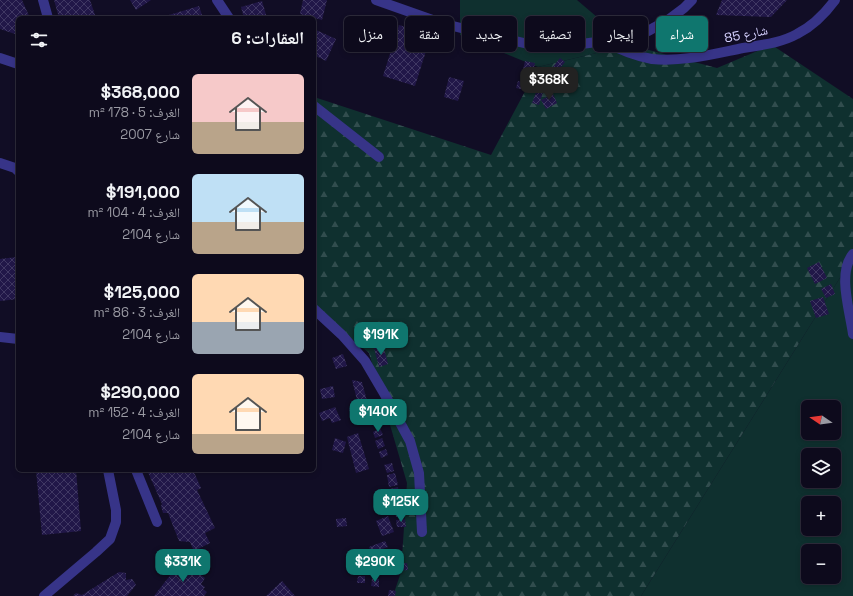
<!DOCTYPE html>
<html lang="ar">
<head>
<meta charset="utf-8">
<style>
	:root { --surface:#0d0a1c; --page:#1b1829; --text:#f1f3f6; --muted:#9a9aa3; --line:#2d2b3b; --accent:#0f766e }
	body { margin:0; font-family:"Space Grotesk","Noto Naskh Arabic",sans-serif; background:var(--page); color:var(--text); direction:rtl; height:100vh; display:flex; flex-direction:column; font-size:15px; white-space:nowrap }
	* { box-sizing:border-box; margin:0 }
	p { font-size:13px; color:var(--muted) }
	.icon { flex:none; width:22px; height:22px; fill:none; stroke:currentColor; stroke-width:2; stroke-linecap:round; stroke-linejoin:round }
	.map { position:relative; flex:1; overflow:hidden; direction:ltr }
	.sheet { position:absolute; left:16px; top:16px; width:300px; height:456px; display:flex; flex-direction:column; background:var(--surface); border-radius:6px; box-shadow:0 2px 6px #0003,0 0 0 1px var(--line); direction:rtl }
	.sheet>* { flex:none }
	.top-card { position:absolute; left:328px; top:16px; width:380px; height:36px; direction:rtl; display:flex; gap:8px }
	.needle { width:26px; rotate:283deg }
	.controls { position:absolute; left:801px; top:400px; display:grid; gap:8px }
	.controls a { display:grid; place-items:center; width:40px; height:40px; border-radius:6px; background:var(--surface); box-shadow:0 2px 6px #0003,0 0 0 1px var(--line); font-size:20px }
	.price { position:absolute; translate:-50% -34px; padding:0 9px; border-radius:8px; background:var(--accent); color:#fff; font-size:13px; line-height:26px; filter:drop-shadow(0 1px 2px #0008) }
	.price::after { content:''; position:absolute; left:50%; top:24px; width:12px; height:9px; margin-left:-6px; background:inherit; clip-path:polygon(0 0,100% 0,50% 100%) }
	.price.active { background:#222; color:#fff }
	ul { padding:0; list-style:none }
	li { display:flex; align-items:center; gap:12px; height:100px; padding:0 12px }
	li span { display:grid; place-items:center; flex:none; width:112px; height:80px; border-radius:6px; color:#555 }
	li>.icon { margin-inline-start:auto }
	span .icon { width:48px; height:48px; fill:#fffc; stroke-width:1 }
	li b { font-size:17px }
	h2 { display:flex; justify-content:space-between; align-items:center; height:48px; padding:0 12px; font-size:17px }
	.chip { padding:0 14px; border-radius:6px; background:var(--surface); box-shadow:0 2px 6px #0003,0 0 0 1px var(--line); font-size:14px; line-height:36px }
	.chip.active { background:var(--accent); color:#fff }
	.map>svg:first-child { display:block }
	.grass { fill:#0f302f; fill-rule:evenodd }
	.forest { fill:url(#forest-firs) }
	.building { fill:url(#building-cross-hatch) }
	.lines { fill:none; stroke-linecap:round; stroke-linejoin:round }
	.minor { stroke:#373488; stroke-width:10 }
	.labels { text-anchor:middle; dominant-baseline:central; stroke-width:3; stroke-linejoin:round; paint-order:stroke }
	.street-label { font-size:13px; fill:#d6d1ff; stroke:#110d25 }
</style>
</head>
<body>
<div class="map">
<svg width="853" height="596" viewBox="0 0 853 596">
	<defs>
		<pattern id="forest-firs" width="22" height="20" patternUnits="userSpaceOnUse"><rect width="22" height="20" fill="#0f302f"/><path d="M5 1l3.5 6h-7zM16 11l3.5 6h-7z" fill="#314d4e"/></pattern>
		<pattern id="building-cross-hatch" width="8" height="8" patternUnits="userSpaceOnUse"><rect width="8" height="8" fill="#211748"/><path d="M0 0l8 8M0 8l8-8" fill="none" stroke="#403863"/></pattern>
	</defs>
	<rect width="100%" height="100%" fill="#110d25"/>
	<g class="grass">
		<path d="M 460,0 L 577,0 L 630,45 L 538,67 L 460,35 Z"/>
		<path d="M 853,250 L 853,596 L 641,596 L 846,268 ZM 808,407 L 834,407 L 834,433 L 808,433 ZM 808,455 L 834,455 L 834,481 L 808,481 ZM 808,503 L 834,503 L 834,529 L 808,529 ZM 808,551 L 834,551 L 834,577 L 808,577 Z"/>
	</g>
	<path class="forest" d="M 630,45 L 717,68 L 772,45 L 853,99 L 853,250 L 846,268 L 641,596 L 393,596 L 401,572 L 407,483 L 369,353 L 314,308 L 314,97 L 491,155 L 538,67 Z"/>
	<g class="building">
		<path d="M 0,0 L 22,0 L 30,18 L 18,18 L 18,35 L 0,29 Z"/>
		<path d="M 54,0 L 90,0 L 96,18 L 59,18 Z"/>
		<path d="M 130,0 L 151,0 L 136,10 Z"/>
		<path d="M 303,0 L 327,0 L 322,20 L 300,14 Z"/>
		<path d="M 722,0 L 787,0 L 771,17 L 716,15 Z"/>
		<path d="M 262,1 L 267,18 L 244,18 L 241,7 Z"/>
		<path d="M 199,6 L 203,18 L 159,18 Z"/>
		<path d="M 399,25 L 431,35 L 415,86 L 383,76 Z"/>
		<path d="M 316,30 L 336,39 L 326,61 L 314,55 L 314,34 Z"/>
		<path d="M 560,58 L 565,62 L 554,76 L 549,72 Z"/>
		<path d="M 525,61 L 535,63 L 531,81 L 521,79 Z"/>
		<path d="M 573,69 L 576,78 L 565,81 L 563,73 Z"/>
		<path d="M 550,76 L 565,81 L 562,89 L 547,83 Z"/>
		<path d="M 449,77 L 464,81 L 458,101 L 444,97 Z"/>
		<path d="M 518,81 L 532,84 L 530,91 L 516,88 Z"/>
		<path d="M 538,87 L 544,89 L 539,105 L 532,103 Z"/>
		<path d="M 553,94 L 557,103 L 546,109 L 541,100 Z"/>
		<path d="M 17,257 L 18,299 L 0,301 L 0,259 Z"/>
		<path d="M 819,262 L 827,278 L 815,284 L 807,268 Z"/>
		<path d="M 831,284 L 835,294 L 826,298 L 821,289 Z"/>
		<path d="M 823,297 L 829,314 L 816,318 L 810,301 Z"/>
		<path d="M 383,345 L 388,364 L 379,367 L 374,348 Z"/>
		<path d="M 343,354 L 347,366 L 336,369 L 332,358 Z"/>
		<path d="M 352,380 L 362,382 L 367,401 L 357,400 Z"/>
		<path d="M 333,386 L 335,397 L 322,399 L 320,389 Z"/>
		<path d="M 364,405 L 366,417 L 352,421 L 349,408 Z"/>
		<path d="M 335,407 L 341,420 L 332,423 L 330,418 L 322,421 L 319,413 Z"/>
		<path d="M 380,428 L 383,435 L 375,438 L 373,432 Z"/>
		<path d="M 358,433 L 369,469 L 356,473 L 347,437 Z"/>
		<path d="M 335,438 L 346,442 L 343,453 L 332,450 Z"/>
		<path d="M 382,438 L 385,446 L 378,449 L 375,441 Z"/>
		<path d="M 386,449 L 388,455 L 381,458 L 379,452 Z"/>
		<path d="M 392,463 L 394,471 L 387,473 L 384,465 Z"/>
		<path d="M 36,470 L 76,470 L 81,531 L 42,535 Z"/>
		<path d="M 147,470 L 193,470 L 201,488 L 197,490 L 215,528 L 205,533 L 210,543 L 194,551 L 190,542 L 179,541 L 168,513 L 163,513 L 161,506 L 162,504 Z"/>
		<path d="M 395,473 L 398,485 L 389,487 L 387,475 Z"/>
		<path d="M 398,487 L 399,496 L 391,497 L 390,489 Z"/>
		<path d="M 401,498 L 403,505 L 393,507 L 392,499 Z"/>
		<path d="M 404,508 L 404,516 L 396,517 L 395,509 Z"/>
		<path d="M 388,516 L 394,532 L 382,536 L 376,521 Z"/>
		<path d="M 346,518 L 347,526 L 337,527 L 336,519 Z"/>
		<path d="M 405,519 L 406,527 L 397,527 L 396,520 Z"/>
		<path d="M 385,541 L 388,547 L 371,553 L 369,547 Z"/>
		<path d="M 386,551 L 389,558 L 377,563 L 374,555 Z"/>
		<path d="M 182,560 L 205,578 L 201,584 L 205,587 L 203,589 L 207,592 L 204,596 L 154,596 Z"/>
		<path d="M 390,561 L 392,566 L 380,571 L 378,565 Z"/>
		<path d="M 407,563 L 408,570 L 396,571 L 396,564 Z"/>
		<path d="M 119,572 L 126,573 L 126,580 L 132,579 L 136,585 L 127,596 L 73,596 L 76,593 L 82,595 Z"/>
		<path d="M 358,576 L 365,576 L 365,583 L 357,583 Z"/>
		<path d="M 372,579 L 379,579 L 379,587 L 371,586 Z"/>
		<path d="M 282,581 L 295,596 L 266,596 Z"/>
		<path d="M 389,590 L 396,591 L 395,596 L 388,596 Z"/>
	</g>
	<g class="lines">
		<g class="minor">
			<path d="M 43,0 L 48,18"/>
			<path d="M 217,0 L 229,18"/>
			<path d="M 376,0 L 441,23 L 485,34 L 537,46 L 559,47 L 604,41 L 648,31 L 668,20 L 684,8 L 692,0"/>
			<path d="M 604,41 C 618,49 635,56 652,59 C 683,62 713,54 743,48 C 761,45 781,43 797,34 C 813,26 824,15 835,0"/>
			<path d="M 0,58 L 18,64"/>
			<path d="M 314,106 L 379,157"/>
			<path d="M 0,163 L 15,168 L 18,171"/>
			<path d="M 853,254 C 837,273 850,311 853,334"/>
			<path d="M 314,309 L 342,335 L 365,361 L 385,395 L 410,441 L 419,473 L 422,532"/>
			<path d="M 0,337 L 18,339"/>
			<path d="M 136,470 L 157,522"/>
			<path d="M 44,596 L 96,552 L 110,539 L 116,522 L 116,510 L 108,470"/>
		</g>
	</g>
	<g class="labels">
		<g class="street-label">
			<text transform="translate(746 34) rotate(-11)">شارع 85</text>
		</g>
	</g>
</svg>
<div class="controls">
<a><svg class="needle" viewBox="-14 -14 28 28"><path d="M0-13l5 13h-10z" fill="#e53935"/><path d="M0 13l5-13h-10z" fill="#9a9aa3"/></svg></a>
<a><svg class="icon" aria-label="layers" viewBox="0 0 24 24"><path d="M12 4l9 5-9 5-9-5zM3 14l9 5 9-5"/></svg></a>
<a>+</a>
<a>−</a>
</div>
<b class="price active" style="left:549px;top:101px">$368K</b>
<b class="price" style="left:381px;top:356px">$191K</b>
<b class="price" style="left:378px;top:433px">$140K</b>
<b class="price" style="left:401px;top:523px">$125K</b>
<b class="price" style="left:183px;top:583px">$331K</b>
<b class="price" style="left:375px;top:583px">$290K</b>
<div class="top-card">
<a class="chip active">شراء</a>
<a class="chip">إيجار</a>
<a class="chip">تصفية</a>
<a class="chip">جديد</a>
<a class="chip">شقة</a>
<a class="chip">منزل</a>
</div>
<section class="sheet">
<h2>العقارات: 6<svg class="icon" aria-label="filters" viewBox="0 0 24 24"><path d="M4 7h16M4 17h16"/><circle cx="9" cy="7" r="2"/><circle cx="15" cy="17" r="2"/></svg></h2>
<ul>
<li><span style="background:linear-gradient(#f6c9c9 60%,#b9a48a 0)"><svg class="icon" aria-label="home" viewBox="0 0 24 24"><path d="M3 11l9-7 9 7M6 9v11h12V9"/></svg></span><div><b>$368,000</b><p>الغرف: 5 · 178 m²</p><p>شارع 2007</p></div></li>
<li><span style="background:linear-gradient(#bfe0f5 60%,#b9a48a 0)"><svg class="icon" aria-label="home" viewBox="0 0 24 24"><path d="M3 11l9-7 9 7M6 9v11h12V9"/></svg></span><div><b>$191,000</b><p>الغرف: 4 · 104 m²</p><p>شارع 2104</p></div></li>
<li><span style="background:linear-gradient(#ffd9b3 60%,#9aa5b1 0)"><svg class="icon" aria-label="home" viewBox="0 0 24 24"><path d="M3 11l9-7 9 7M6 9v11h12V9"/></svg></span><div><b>$125,000</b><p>الغرف: 3 · 86 m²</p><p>شارع 2104</p></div></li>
<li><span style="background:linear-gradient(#ffd9b3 75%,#b9a48a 0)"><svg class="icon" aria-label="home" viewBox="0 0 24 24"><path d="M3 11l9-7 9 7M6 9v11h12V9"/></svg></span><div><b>$290,000</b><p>الغرف: 4 · 152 m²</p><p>شارع 2104</p></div></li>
</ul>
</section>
</div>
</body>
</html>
